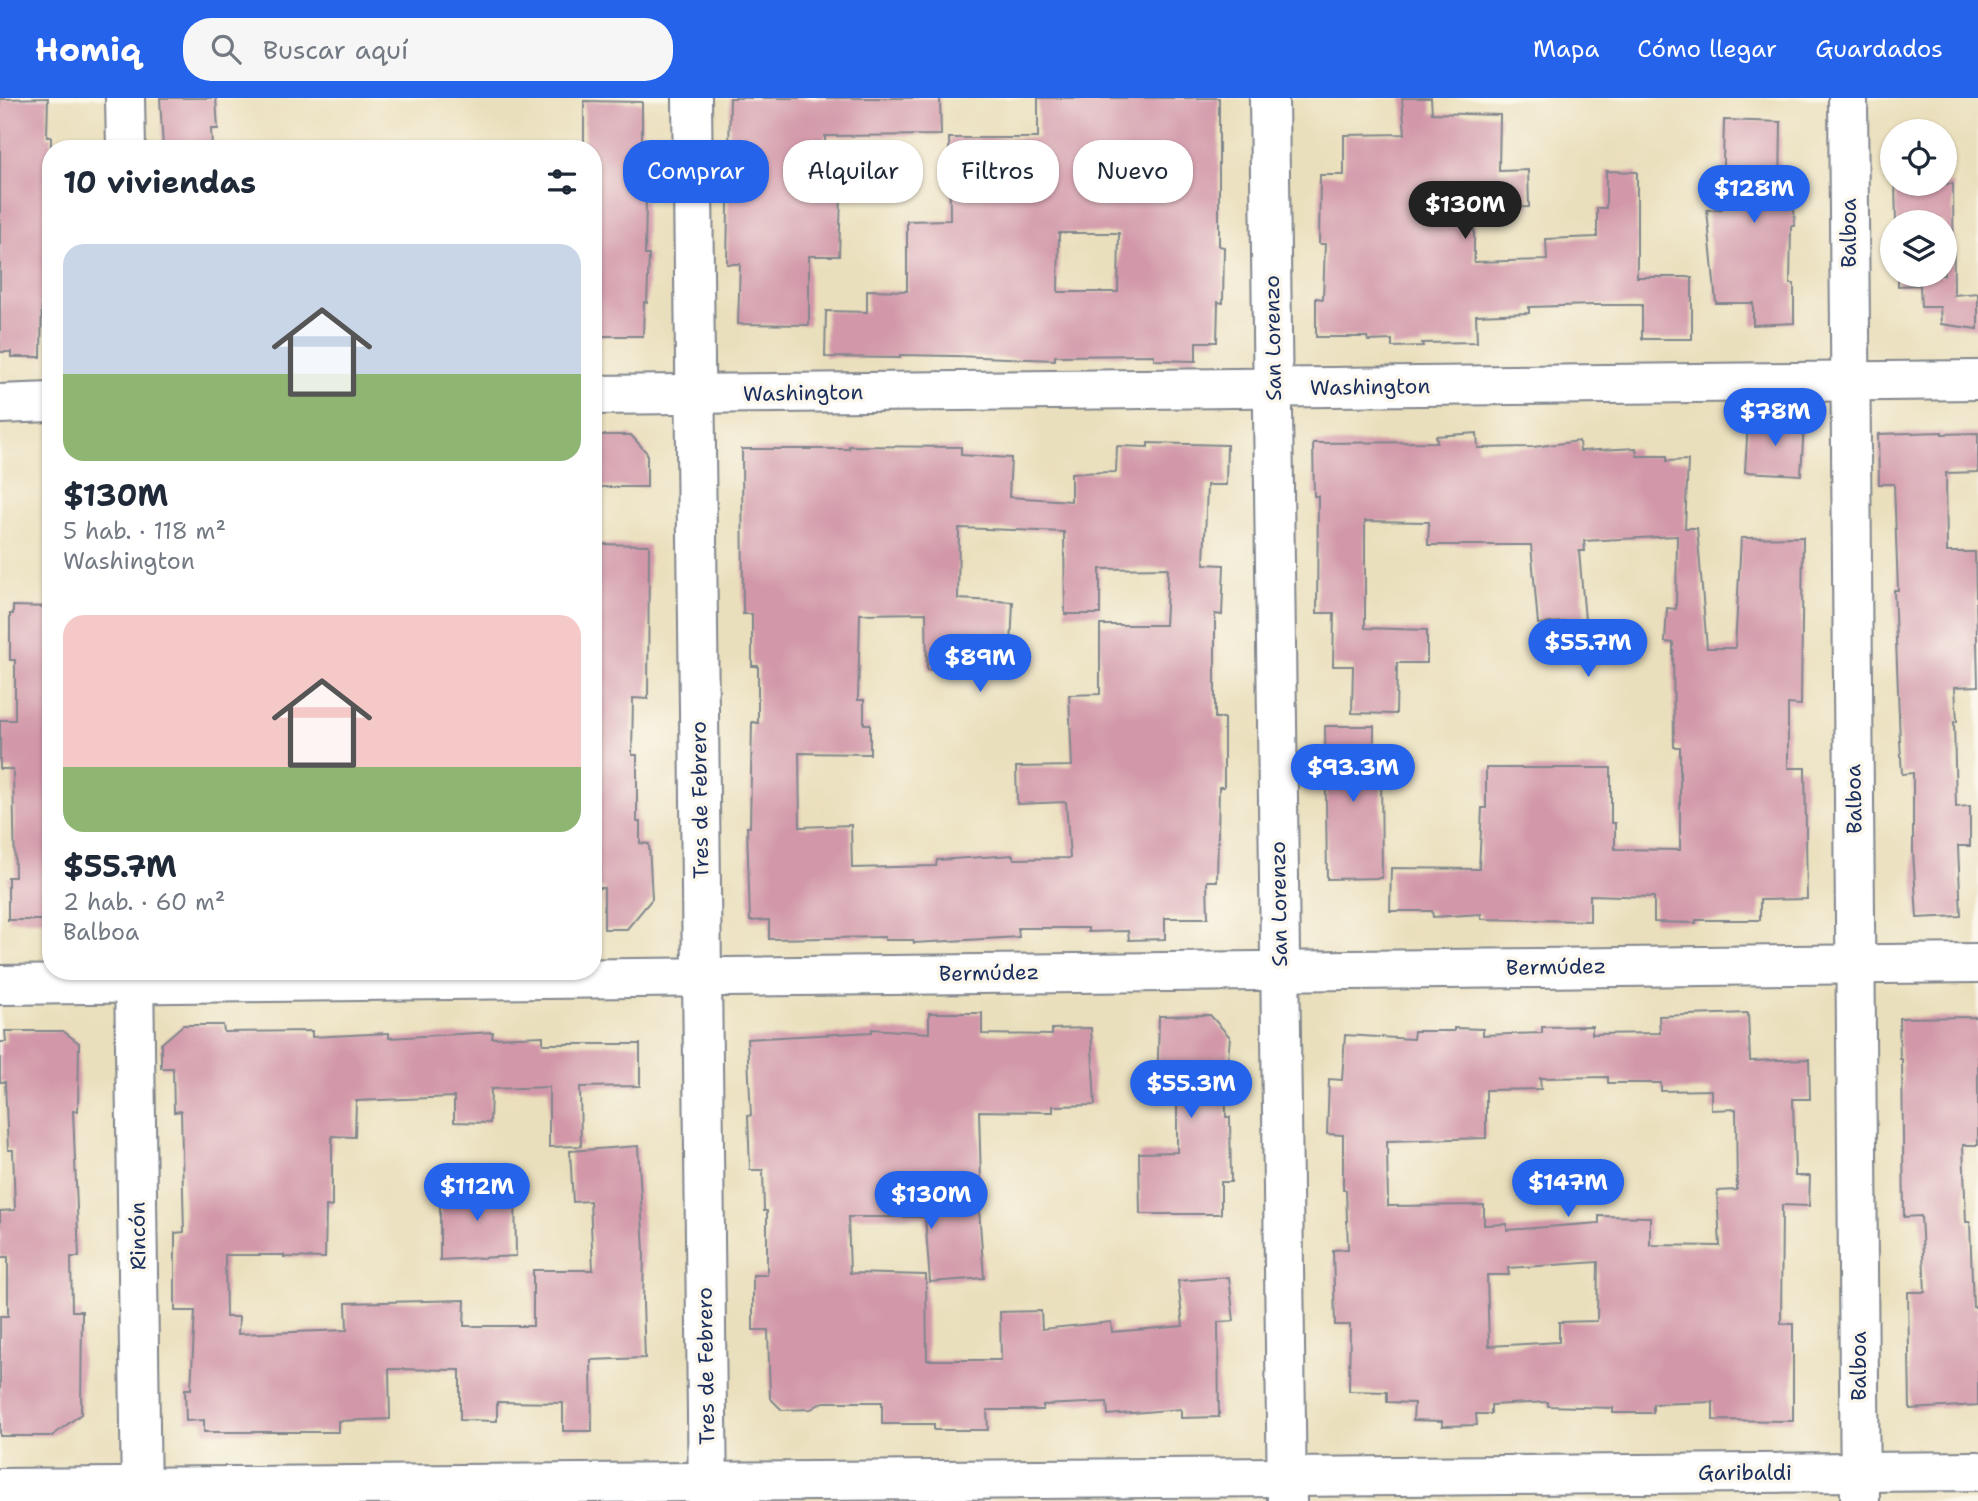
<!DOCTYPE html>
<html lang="es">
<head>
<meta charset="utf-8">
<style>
	:root { --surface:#fff; --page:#f6f6f7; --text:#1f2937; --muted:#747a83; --accent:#2563eb }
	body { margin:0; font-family:"Shantell Sans",sans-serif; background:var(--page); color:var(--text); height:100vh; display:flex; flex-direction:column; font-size:26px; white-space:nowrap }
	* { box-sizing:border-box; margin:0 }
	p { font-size:23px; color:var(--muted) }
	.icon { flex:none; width:38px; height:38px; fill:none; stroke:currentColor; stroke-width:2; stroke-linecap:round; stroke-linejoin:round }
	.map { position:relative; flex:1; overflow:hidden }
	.side { position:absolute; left:42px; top:42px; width:560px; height:840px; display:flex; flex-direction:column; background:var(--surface); border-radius:28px; box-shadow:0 2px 5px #0004 }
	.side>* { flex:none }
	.top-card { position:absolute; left:623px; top:42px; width:665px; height:63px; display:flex; gap:14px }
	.fabs { position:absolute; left:1880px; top:21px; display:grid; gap:14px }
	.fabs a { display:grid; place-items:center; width:77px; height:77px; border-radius:50%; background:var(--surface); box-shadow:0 2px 5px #0004; font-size:35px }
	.price { position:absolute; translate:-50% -60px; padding:0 16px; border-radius:24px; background:var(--accent); color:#fff; font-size:23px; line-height:46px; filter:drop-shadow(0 2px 4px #0008) }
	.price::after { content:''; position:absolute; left:50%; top:42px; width:21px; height:16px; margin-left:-10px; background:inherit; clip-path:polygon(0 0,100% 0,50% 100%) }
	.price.active { background:#222; color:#fff }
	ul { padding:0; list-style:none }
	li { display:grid; align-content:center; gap:14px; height:371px; padding:0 21px }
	li span { display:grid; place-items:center; height:217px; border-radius:21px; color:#555 }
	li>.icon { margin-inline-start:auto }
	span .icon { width:126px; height:126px; fill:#fffc; stroke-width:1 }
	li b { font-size:30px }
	h2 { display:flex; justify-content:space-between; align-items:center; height:84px; padding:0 21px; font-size:30px }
	.pill { padding:0 24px; border-radius:28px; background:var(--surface); box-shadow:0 2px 5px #0004; font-size:24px; line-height:63px }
	.pill.active { background:var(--accent); color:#fff }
	header { display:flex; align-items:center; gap:42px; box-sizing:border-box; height:98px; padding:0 35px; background:var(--accent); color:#fff }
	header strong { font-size:33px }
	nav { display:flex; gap:38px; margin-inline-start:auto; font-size:24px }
	.search { width:490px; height:63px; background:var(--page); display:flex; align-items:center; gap:18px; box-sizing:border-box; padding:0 24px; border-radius:28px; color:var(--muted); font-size:26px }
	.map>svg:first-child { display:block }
	.building { fill:#d298a9; fill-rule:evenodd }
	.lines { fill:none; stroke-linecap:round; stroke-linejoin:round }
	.minor-casing { stroke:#82878d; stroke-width:42 }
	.minor { stroke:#fff; stroke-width:38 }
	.labels { text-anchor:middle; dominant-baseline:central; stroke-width:7; stroke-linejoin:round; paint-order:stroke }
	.street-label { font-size:21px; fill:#1b2f5e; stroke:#fbf7ec }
</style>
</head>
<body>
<header>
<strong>Homiq</strong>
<div class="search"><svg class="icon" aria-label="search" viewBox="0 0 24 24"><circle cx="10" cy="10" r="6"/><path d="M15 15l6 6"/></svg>Buscar aquí</div>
<nav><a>Mapa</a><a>Cómo llegar</a><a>Guardados</a></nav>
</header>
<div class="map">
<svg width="1978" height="1403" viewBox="0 0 1978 1403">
	<rect width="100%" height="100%" fill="#fbf7ec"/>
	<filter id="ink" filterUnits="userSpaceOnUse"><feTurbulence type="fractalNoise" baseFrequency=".0143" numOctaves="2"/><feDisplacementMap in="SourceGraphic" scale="14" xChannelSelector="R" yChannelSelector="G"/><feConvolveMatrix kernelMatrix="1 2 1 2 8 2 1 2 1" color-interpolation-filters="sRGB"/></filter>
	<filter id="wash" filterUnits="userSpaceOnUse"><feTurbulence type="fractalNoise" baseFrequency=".00686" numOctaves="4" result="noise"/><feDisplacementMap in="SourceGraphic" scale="28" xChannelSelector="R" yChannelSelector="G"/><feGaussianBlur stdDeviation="1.57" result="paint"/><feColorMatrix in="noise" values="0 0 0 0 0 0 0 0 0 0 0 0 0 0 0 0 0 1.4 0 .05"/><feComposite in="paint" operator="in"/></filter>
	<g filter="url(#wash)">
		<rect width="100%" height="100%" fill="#eadfbc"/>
		<g id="blocks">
			<g class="building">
				<path d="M 48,0 L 47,39 L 51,39 L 51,197 L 42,197 L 41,259 L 11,259 L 11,254 L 0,254 L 0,1 Z"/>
				<path d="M 160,0 L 216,0 L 218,31 L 211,31 L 212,48 L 163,51 Z"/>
				<path d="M 730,0 L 940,0 L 941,37 L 825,38 L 825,97 L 841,98 L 839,158 L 809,158 L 809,227 L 738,226 L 740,166 L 727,166 Z"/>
				<path d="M 1038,0 L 1219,0 L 1219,148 L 1224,149 L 1223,205 L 1218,204 L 1217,244 L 1196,244 L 1196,263 L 1154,262 L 1154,257 L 1055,258 L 1055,262 L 954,258 L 900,257 L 900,260 L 825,259 L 826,213 L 867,214 L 867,192 L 907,193 L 907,123 L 950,122 L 949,40 L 1038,40 ZM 1059,135 L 1119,135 L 1118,194 L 1058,194 Z"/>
				<path d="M 1402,0 L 1431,0 L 1432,15 L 1500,17 L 1499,73 L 1528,72 L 1529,109 L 1474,110 L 1474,164 L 1547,162 L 1546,141 L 1597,139 L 1597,110 L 1606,110 L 1606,73 L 1637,74 L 1637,179 L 1692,179 L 1692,241 L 1642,241 L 1642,207 L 1594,207 L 1529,209 L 1529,215 L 1476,217 L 1477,244 L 1422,245 L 1423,248 L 1392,249 L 1392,242 L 1368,243 L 1367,239 L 1316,239 L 1316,200 L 1323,201 L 1325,146 L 1319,146 L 1320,77 L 1344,77 L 1344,37 L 1405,36 Z"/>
				<path d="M 584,3 L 642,4 L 642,102 L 646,102 L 645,157 L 649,157 L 647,205 L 644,204 L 643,238 L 593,238 L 593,51 L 584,51 Z"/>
				<path d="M 1724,22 L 1781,24 L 1780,93 L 1793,92 L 1795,128 L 1791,128 L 1790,186 L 1794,186 L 1794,225 L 1753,227 L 1753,205 L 1716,205 L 1707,112 L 1722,111 Z"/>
				<path d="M 1895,86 L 1953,86 L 1954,197 L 1978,195 L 1978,231 L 1941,226 L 1940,209 L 1921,209 L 1920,187 L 1898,188 L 1898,177 L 1944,177 L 1944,124 L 1896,124 Z"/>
				<path d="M 1748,323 L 1804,326 L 1801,377 L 1745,374 Z"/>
				<path d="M 1942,334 L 1942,336 L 1978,335 L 1978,374 L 1946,375 L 1947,454 L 1975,454 L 1978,588 L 1955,589 L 1957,624 L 1954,624 L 1956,709 L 1970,708 L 1970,748 L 1958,748 L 1961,818 L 1917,820 L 1913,753 L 1913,675 L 1902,676 L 1900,643 L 1894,492 L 1898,492 L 1894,386 L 1879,386 L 1878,336 Z"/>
				<path d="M 1477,335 L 1478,350 L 1533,349 L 1579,343 L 1580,353 L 1636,350 L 1637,358 L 1667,358 L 1667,363 L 1688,362 L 1685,430 L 1697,430 L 1707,550 L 1735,550 L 1741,440 L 1803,439 L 1801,607 L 1788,606 L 1788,670 L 1805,670 L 1807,801 L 1760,802 L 1760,822 L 1696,822 L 1696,825 L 1654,824 L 1654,799 L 1590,797 L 1590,823 L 1481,821 L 1481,816 L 1433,819 L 1432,813 L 1390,813 L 1391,770 L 1479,771 L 1482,710 L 1486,710 L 1486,670 L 1611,670 L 1611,725 L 1615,725 L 1615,751 L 1680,752 L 1680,649 L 1674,649 L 1673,545 L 1665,544 L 1667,510 L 1676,511 L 1677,438 L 1584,443 L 1585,453 L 1579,453 L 1585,522 L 1538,526 L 1531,447 L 1428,447 L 1429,424 L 1365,423 L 1365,530 L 1427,532 L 1427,565 L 1397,565 L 1396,616 L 1352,615 L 1353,568 L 1333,568 L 1334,515 L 1317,515 L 1318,398 L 1314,398 L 1313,345 L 1437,344 L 1436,338 Z"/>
				<path d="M 593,337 L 631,337 L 647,355 L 647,389 L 593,389 Z"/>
				<path d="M 1148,345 L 1227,347 L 1226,387 L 1207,387 L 1204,466 L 1224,467 L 1222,517 L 1215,516 L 1215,620 L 1224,620 L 1224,689 L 1219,689 L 1217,783 L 1207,783 L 1208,820 L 1165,820 L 1165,841 L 1129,842 L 1128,833 L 1088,834 L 1088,830 L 1018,830 L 1019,839 L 914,845 L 913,842 L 885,842 L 885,839 L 769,841 L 769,822 L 750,823 L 747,729 L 750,729 L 752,624 L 758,625 L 758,568 L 752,568 L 752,516 L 743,516 L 742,351 L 849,351 L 849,348 L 961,349 L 961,357 L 1011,360 L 1009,399 L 1071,403 L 1071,375 L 1116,374 L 1117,348 L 1148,349 ZM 959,430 L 1064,434 L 1065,516 L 1100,516 L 1100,471 L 1168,470 L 1165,527 L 1100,527 L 1100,596 L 1069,597 L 1072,668 L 1016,669 L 1017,706 L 1066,704 L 1070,760 L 1014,761 L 1013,757 L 937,762 L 936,768 L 852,770 L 851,727 L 800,729 L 799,655 L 870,656 L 870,626 L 864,626 L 864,602 L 858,602 L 860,516 L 926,515 L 927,572 L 957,571 L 957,568 L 1010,570 L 1013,504 L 958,501 Z"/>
				<path d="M 593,446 L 649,447 L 648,601 L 633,600 L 632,657 L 637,657 L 637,724 L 640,724 L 640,745 L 649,746 L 652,801 L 627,831 L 604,831 L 604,790 L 593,790 Z"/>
				<path d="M 13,508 L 51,509 L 51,822 L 8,822 L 8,779 L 15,779 L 13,671 L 0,671 L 0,622 L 15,622 L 15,562 L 10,562 L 10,516 L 13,516 Z"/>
				<path d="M 1325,628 L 1374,628 L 1374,670 L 1381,670 L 1382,780 L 1327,781 Z"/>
				<path d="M 929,915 L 982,915 L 982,936 L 1052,937 L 1052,931 L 1091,930 L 1095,1007 L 1053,1008 L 1053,1014 L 979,1013 L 981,1083 L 977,1083 L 984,1180 L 930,1184 L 925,1119 L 848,1119 L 850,1175 L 926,1177 L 927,1262 L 1001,1262 L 1000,1214 L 1041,1213 L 1042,1231 L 1111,1224 L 1112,1234 L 1183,1228 L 1178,1183 L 1229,1179 L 1234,1223 L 1218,1224 L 1219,1319 L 1181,1320 L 1181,1311 L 1108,1317 L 1107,1304 L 1043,1307 L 1043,1312 L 987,1312 L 988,1332 L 934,1332 L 934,1326 L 882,1326 L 882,1304 L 823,1304 L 811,1311 L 782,1312 L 770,1300 L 768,1232 L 753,1232 L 753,1177 L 767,1177 L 767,1113 L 764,1113 L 763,1072 L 750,1072 L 748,1018 L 751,1017 L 747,941 L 872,934 L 872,931 L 929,935 Z"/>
				<path d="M 1748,915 L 1750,963 L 1809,961 L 1810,1001 L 1793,1001 L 1795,1078 L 1810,1078 L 1809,1108 L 1782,1107 L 1781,1226 L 1793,1226 L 1793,1323 L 1713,1322 L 1713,1304 L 1653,1306 L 1653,1315 L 1613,1315 L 1613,1310 L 1548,1308 L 1548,1304 L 1491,1307 L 1491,1316 L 1476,1316 L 1477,1327 L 1442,1328 L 1442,1323 L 1413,1322 L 1414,1305 L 1387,1304 L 1387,1294 L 1349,1293 L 1350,1227 L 1335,1227 L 1333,1152 L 1348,1151 L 1346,1092 L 1343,1092 L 1343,1037 L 1327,1036 L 1329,981 L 1342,982 L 1345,937 L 1413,941 L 1414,933 L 1454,933 L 1454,930 L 1483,931 L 1483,937 L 1542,935 L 1542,929 L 1592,928 L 1592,936 L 1660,935 L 1659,918 ZM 1608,979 L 1608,985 L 1661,985 L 1661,993 L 1711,992 L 1711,1012 L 1736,1011 L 1737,1092 L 1717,1093 L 1720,1148 L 1650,1147 L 1650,1119 L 1599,1118 L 1599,1125 L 1507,1132 L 1507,1126 L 1484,1127 L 1484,1107 L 1388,1108 L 1387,1043 L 1486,1040 L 1486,992 L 1541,991 L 1540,980 ZM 1598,1164 L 1597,1223 L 1559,1224 L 1559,1244 L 1489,1248 L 1487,1177 L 1509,1177 L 1508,1170 Z"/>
				<path d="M 1210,917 L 1230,939 L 1228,960 L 1225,960 L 1226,1019 L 1230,1019 L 1231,1084 L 1221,1084 L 1221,1116 L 1140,1116 L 1139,1055 L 1177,1054 L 1177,998 L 1157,998 L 1159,918 Z"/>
				<path d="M 1978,919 L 1978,1047 L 1963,1047 L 1966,1124 L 1970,1124 L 1973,1209 L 1978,1209 L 1978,1307 L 1910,1311 L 1908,1194 L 1925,1194 L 1921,1118 L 1904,1119 L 1902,961 L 1900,961 L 1899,920 Z"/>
				<path d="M 183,927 L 223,927 L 224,934 L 312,933 L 312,939 L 389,935 L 389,940 L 493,934 L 492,940 L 543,938 L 543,946 L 640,946 L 640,988 L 580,989 L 581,1048 L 549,1049 L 549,989 L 491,991 L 490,1025 L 454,1024 L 454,999 L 356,1003 L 355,1039 L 332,1038 L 332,1109 L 326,1108 L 325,1160 L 284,1159 L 284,1157 L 225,1157 L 226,1219 L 239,1219 L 238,1236 L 347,1232 L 346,1205 L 465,1202 L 464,1228 L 533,1228 L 533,1172 L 593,1172 L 590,1103 L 573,1104 L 570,1053 L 638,1048 L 644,1153 L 643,1206 L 645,1260 L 591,1262 L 592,1333 L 563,1333 L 563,1305 L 497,1304 L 497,1323 L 460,1322 L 460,1272 L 389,1271 L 390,1321 L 338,1323 L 338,1334 L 204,1334 L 204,1322 L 186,1323 L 185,1291 L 191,1291 L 195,1213 L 175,1213 L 175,1135 L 184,1134 L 181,1013 L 174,1014 L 173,970 L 161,970 L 161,946 Z"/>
				<path d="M 5,933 L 63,933 L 79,945 L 78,1013 L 73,1013 L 79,1159 L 71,1159 L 72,1213 L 82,1213 L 81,1316 L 52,1338 L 0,1338 L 0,1218 L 8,1218 L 8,1159 L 0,1159 L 0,1113 L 15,1112 L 13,1052 L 8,1052 L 5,984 L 0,984 L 0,944 L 6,944 Z"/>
				<path d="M 440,1090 L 515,1090 L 516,1158 L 440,1162 Z"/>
			</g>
		</g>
	</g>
	<g filter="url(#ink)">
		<use href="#blocks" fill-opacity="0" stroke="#82878d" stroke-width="2"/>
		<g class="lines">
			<defs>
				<g id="minor">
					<path d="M 125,0 L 126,51"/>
					<path d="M 692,0 L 708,1403"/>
					<path d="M 1269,0 L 1287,1403"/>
					<path d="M 1848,0 L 1860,1403"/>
					<path d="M 593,297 L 1978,282"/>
					<path d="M 0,306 L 51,304"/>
					<path d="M 134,873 L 141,1403"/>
					<path d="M 0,887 L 1978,865"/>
					<path d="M 0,1390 L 1978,1373"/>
				</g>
			</defs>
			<use href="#minor" class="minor-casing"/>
			<use href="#minor" class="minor"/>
		</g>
	</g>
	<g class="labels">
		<g class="street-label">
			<text transform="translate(1849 135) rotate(-90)">Balboa</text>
			<text transform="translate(1273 240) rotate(-91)">San Lorenzo</text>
			<text transform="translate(1370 289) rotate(-1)">Washington</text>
			<text transform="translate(803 295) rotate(-1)">Washington</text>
			<text transform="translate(1854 701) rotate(-91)">Balboa</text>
			<text transform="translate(700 702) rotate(-91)">Tres de Febrero</text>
			<text transform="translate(1279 806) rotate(-91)">San Lorenzo</text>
			<text transform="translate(1556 869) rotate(-1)">Bermúdez</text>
			<text transform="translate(989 875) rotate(-1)">Bermúdez</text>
			<text transform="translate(138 1138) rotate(-91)">Rincón</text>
			<text transform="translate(706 1268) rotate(-91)">Tres de Febrero</text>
			<text transform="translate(1859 1268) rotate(-90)">Balboa</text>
			<text x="1745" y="1375">Garibaldi</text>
		</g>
	</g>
</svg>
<div class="fabs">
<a><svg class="icon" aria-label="locate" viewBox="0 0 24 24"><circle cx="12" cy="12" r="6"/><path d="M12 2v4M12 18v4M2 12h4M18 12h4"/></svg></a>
<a><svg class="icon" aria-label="layers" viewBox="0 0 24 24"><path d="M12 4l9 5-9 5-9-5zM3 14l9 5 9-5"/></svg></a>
</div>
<b class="price" style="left:1754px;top:127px">$128M</b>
<b class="price active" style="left:1465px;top:143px">$130M</b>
<b class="price" style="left:1775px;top:350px">$78M</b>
<b class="price" style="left:1588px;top:581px">$55.7M</b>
<b class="price" style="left:980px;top:596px">$89M</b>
<b class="price" style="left:1353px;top:706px">$93.3M</b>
<b class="price" style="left:1191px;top:1022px">$55.3M</b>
<b class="price" style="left:1568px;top:1121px">$147M</b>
<b class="price" style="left:477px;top:1125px">$112M</b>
<b class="price" style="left:931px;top:1133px">$130M</b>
<div class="top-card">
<a class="pill active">Comprar</a>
<a class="pill">Alquilar</a>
<a class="pill">Filtros</a>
<a class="pill">Nuevo</a>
</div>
<section class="side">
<h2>10 viviendas<svg class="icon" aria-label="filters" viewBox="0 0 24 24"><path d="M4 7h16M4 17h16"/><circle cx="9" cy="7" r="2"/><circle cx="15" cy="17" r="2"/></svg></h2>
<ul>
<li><span style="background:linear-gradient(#c9d6e8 60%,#8fb573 0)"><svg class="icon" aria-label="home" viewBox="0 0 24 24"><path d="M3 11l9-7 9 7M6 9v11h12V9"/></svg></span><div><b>$130M</b><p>5 hab. · 118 m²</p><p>Washington</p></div></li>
<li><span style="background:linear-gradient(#f6c9c9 70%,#8fb573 0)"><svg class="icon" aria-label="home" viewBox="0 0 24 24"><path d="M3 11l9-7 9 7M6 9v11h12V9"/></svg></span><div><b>$55.7M</b><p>2 hab. · 60 m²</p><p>Balboa</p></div></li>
</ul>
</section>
</div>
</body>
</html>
